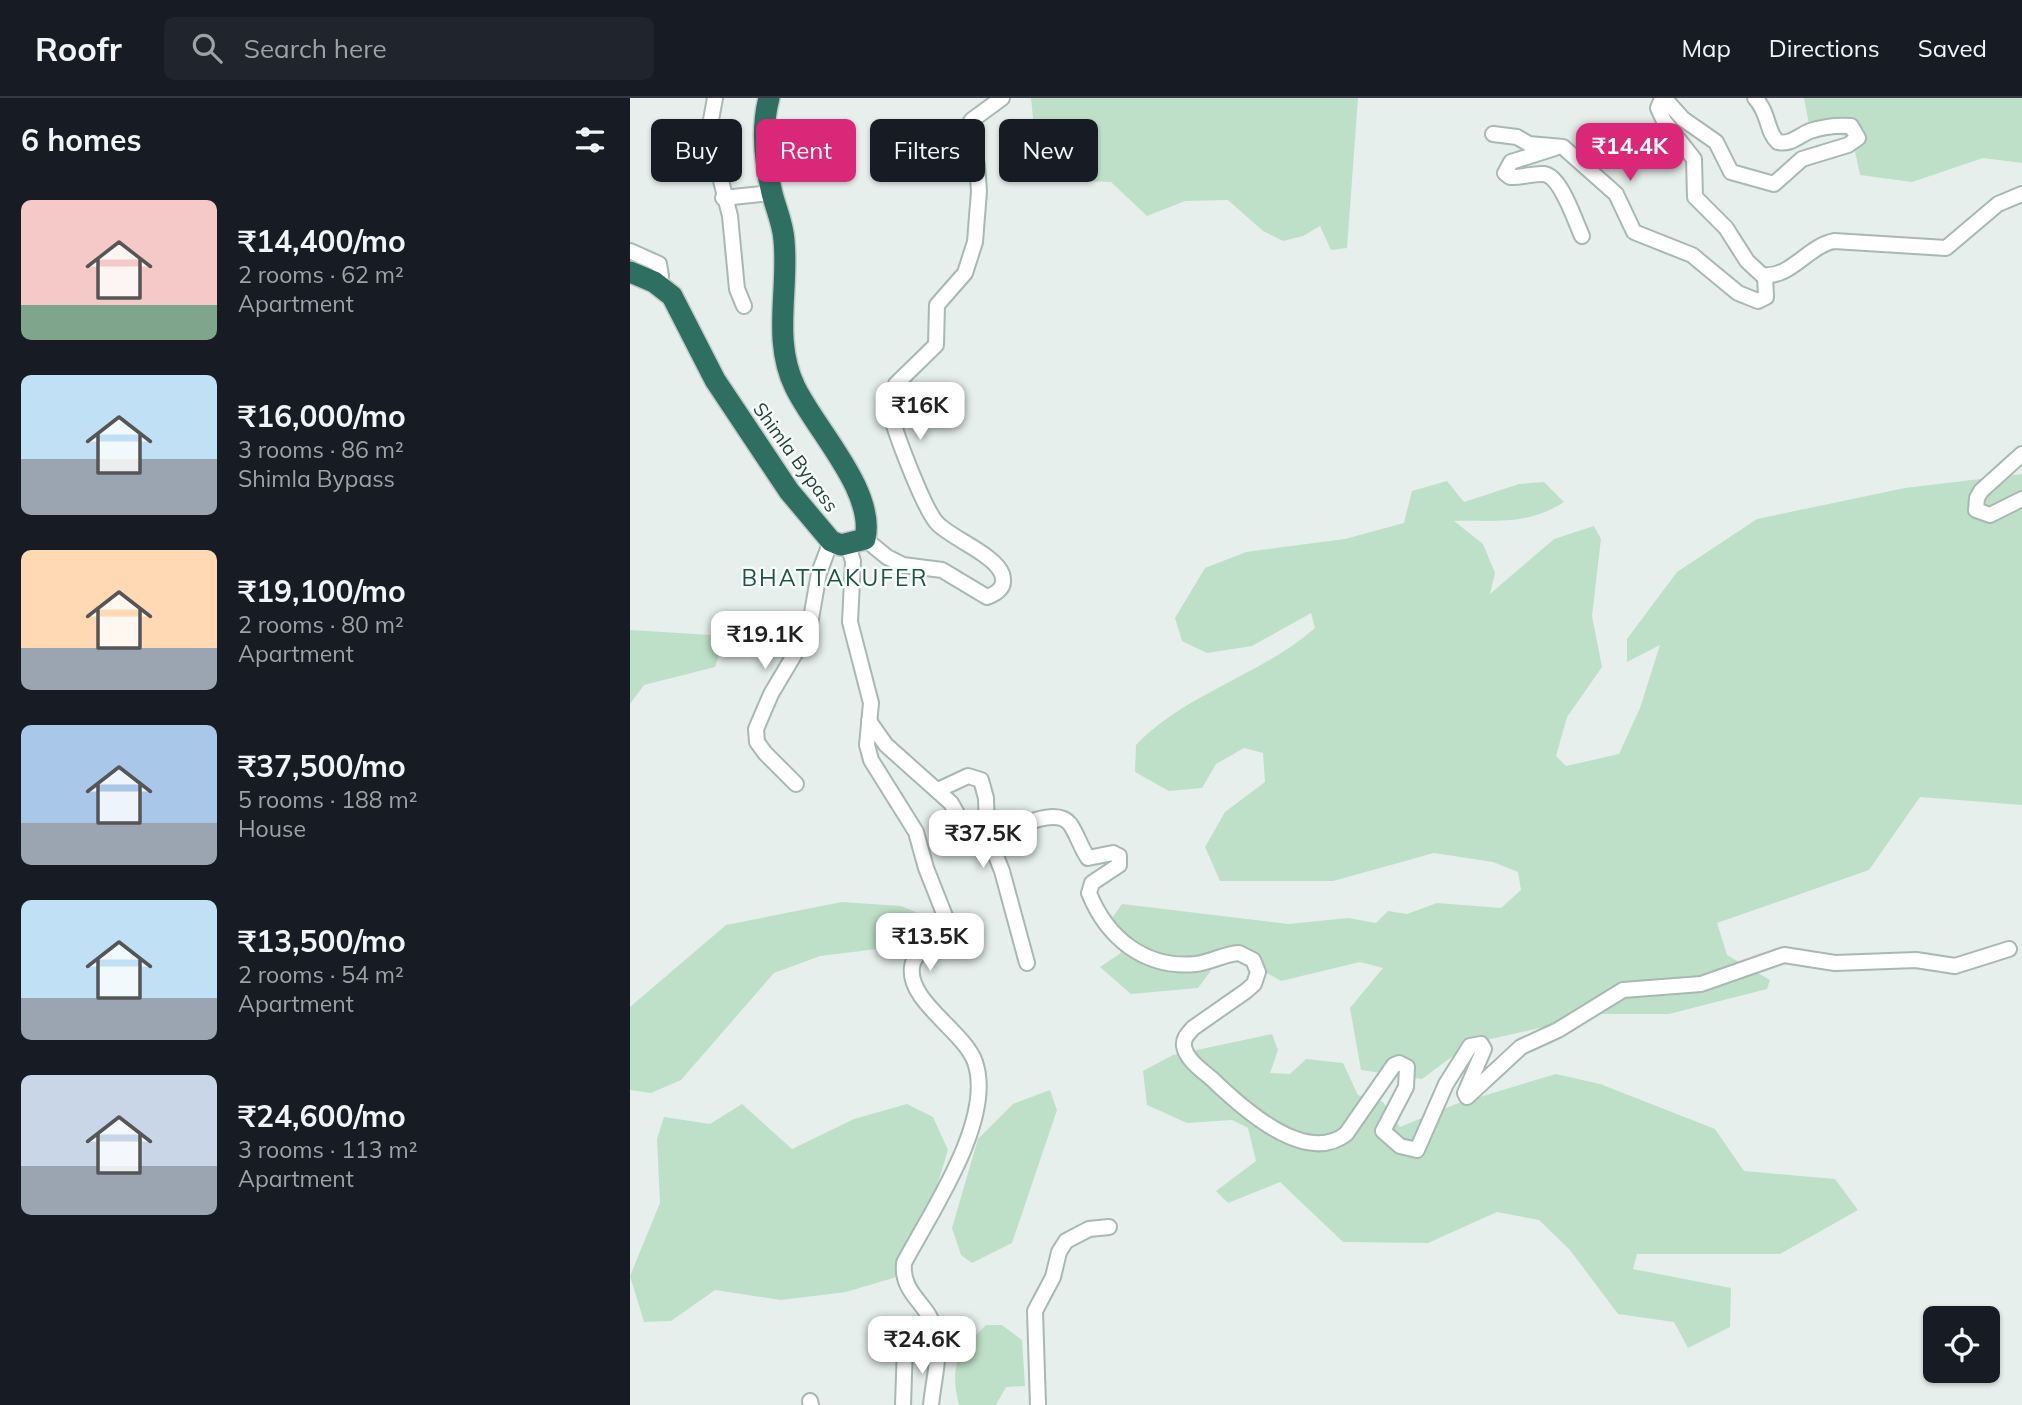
<!DOCTYPE html>
<html lang="en">
<head>
<meta charset="utf-8">
<style>
	:root { --surface:#171b24; --page:#20242c; --text:#f1f3f6; --muted:#9ea1a6; --line:#363941; --accent:#db2777 }
	body { margin:0; font-family:Mulish,sans-serif; background:var(--page); color:var(--text); height:100vh; display:flex; flex-direction:column; font-size:26px; white-space:nowrap }
	* { box-sizing:border-box; margin:0 }
	p { font-size:23px; color:var(--muted) }
	.icon { flex:none; width:38px; height:38px; fill:none; stroke:currentColor; stroke-width:2; stroke-linecap:round; stroke-linejoin:round }
	.map { position:relative; flex:1; overflow:hidden }
	.side { display:flex; flex-direction:column; background:var(--surface); width:630px }
	.side>* { flex:none }
	.guide { position:absolute; left:21px; top:21px; width:665px; height:63px; display:flex; gap:14px }
	.controls { position:absolute; left:1293px; top:1208px; display:grid; gap:14px }
	.controls a { display:grid; place-items:center; width:77px; height:77px; border-radius:10px; background:var(--surface); box-shadow:0 2px 5px #0004; font-size:35px }
	.price { position:absolute; translate:-50% -60px; padding:0 16px; border-radius:14px; background:#fff; color:#222; font-size:23px; line-height:46px; filter:drop-shadow(0 2px 4px #0008) }
	.price::after { content:''; position:absolute; left:50%; top:42px; width:21px; height:16px; margin-left:-10px; background:inherit; clip-path:polygon(0 0,100% 0,50% 100%) }
	.price.active { background:var(--accent); color:#fff }
	ul { padding:0; list-style:none }
	li { display:flex; align-items:center; gap:21px; height:175px; padding:0 21px }
	li span { display:grid; place-items:center; flex:none; width:196px; height:140px; border-radius:10px; color:#555 }
	li>.icon { margin-inline-start:auto }
	span .icon { width:84px; height:84px; fill:#fffc; stroke-width:1 }
	li b { font-size:30px }
	h2 { display:flex; justify-content:space-between; align-items:center; height:84px; padding:0 21px; font-size:30px }
	.chip { padding:0 24px; border-radius:10px; background:var(--surface); box-shadow:0 2px 5px #0004; font-size:24px; line-height:63px }
	.chip.active { background:var(--accent); color:#fff }
	header { display:flex; align-items:center; gap:42px; box-sizing:border-box; height:98px; padding:0 35px; background:var(--surface); border-bottom:2px solid var(--line) }
	header strong { font-size:33px }
	nav { display:flex; gap:38px; margin-inline-start:auto; font-size:24px }
	.search { width:490px; height:63px; background:var(--page); display:flex; align-items:center; gap:18px; box-sizing:border-box; padding:0 24px; border-radius:10px; color:var(--muted); font-size:26px }
	main { display:flex; flex:1; min-height:0 }
	.map>svg:first-child { display:block }
	.green { fill:#bfe0c8 }
	.lines { fill:none; stroke-linecap:round; stroke-linejoin:round }
	.minor-casing { stroke:#a8b8b2; stroke-width:18 }
	.highway-casing { stroke:#c2cac8; stroke-width:24 }
	.minor { stroke:#fff; stroke-width:14 }
	.highway { stroke:#2f6f62; stroke-width:21 }
	.labels { text-anchor:middle; dominant-baseline:central; stroke-width:5; stroke-linejoin:round; paint-order:stroke }
	.street-label { font-size:19px; fill:#24423a; stroke:#f7fbf9 }
	.quarter-label { font-size:23px; letter-spacing:2px; fill:#1f5548; stroke:#f7fbf9 }
</style>
</head>
<body>
<header>
<strong>Roofr</strong>
<div class="search"><svg class="icon" aria-label="search" viewBox="0 0 24 24"><circle cx="10" cy="10" r="6"/><path d="M15 15l6 6"/></svg>Search here</div>
<nav><a>Map</a><a>Directions</a><a>Saved</a></nav>
</header>
<main>
<section class="side">
<h2>6 homes<svg class="icon" aria-label="filters" viewBox="0 0 24 24"><path d="M4 7h16M4 17h16"/><circle cx="9" cy="7" r="2"/><circle cx="15" cy="17" r="2"/></svg></h2>
<ul>
<li><span style="background:linear-gradient(#f6c9c9 75%,#7fa58c 0)"><svg class="icon" aria-label="home" viewBox="0 0 24 24"><path d="M3 11l9-7 9 7M6 9v11h12V9"/></svg></span><div><b>₹14,400/mo</b><p>2 rooms · 62 m²</p><p>Apartment</p></div></li>
<li><span style="background:linear-gradient(#bfe0f5 60%,#9aa5b1 0)"><svg class="icon" aria-label="home" viewBox="0 0 24 24"><path d="M3 11l9-7 9 7M6 9v11h12V9"/></svg></span><div><b>₹16,000/mo</b><p>3 rooms · 86 m²</p><p>Shimla Bypass</p></div></li>
<li><span style="background:linear-gradient(#ffd9b3 70%,#9aa5b1 0)"><svg class="icon" aria-label="home" viewBox="0 0 24 24"><path d="M3 11l9-7 9 7M6 9v11h12V9"/></svg></span><div><b>₹19,100/mo</b><p>2 rooms · 80 m²</p><p>Apartment</p></div></li>
<li><span style="background:linear-gradient(#a9c7e8 70%,#9aa5b1 0)"><svg class="icon" aria-label="home" viewBox="0 0 24 24"><path d="M3 11l9-7 9 7M6 9v11h12V9"/></svg></span><div><b>₹37,500/mo</b><p>5 rooms · 188 m²</p><p>House</p></div></li>
<li><span style="background:linear-gradient(#bfe0f5 70%,#9aa5b1 0)"><svg class="icon" aria-label="home" viewBox="0 0 24 24"><path d="M3 11l9-7 9 7M6 9v11h12V9"/></svg></span><div><b>₹13,500/mo</b><p>2 rooms · 54 m²</p><p>Apartment</p></div></li>
<li><span style="background:linear-gradient(#c9d6e8 65%,#9aa5b1 0)"><svg class="icon" aria-label="home" viewBox="0 0 24 24"><path d="M3 11l9-7 9 7M6 9v11h12V9"/></svg></span><div><b>₹24,600/mo</b><p>3 rooms · 113 m²</p><p>Apartment</p></div></li>
</ul>
</section>
<div class="map">
<svg width="1392" height="1307" viewBox="0 0 1392 1307">
	<rect width="100%" height="100%" fill="#e6efeb"/>
	<g class="green">
		<path d="M 401,0 L 728,0 L 717,150 L 701,152 L 690,128 L 673,138 L 653,143 L 633,133 L 598,102 L 555,103 L 517,118 L 481,84 L 396,81 L 377,63 L 374,48 L 404,30 Z"/>
		<path d="M 1174,0 L 1392,0 L 1392,65 L 1353,60 L 1282,84 L 1230,77 L 1222,39 L 1180,32 Z"/>
		<path d="M 1392,376 L 1392,707 L 1290,699 L 1239,772 L 1087,825 L 1097,857 L 1140,882 L 1137,891 L 1039,916 L 971,916 L 839,946 L 792,981 L 731,972 L 720,910 L 753,870 L 730,864 L 651,883 L 596,852 L 568,890 L 501,896 L 470,869 L 491,855 L 480,823 L 492,806 L 658,826 L 718,820 L 746,825 L 758,813 L 777,816 L 807,805 L 871,810 L 891,792 L 888,774 L 863,764 L 804,755 L 703,783 L 590,783 L 575,749 L 595,714 L 635,684 L 633,655 L 614,650 L 586,666 L 572,690 L 539,693 L 505,674 L 506,647 C 556,595 632,577 685,530 L 681,515 L 622,548 L 577,555 L 552,543 L 545,520 L 575,470 L 616,454 L 715,441 L 774,425 L 782,393 L 817,383 L 834,404 L 889,386 L 914,384 L 934,404 C 897,428 865,422 824,423 L 853,446 L 865,475 L 860,496 L 924,441 L 964,428 L 971,441 L 962,518 L 972,569 L 937,619 L 926,658 L 936,668 L 989,656 L 1010,610 L 1030,547 L 997,564 L 997,541 L 1047,474 L 1127,421 L 1275,390 Z"/>
		<path d="M 0,532 L 82,537 L 92,547 L 85,569 L 14,587 L 0,606 Z"/>
		<path d="M 212,804 L 271,808 L 295,818 L 301,830 L 288,846 L 190,858 L 144,875 L 51,982 L 21,995 L 0,992 L 0,909 L 96,827 Z"/>
		<path d="M 642,936 L 648,952 L 640,975 L 660,976 L 676,961 L 713,965 L 728,997 L 753,1004 L 770,1029 L 826,1006 L 926,976 L 970,986 L 1085,1031 L 1114,1073 L 1205,1081 L 1228,1112 L 1150,1156 L 1007,1156 L 1003,1171 L 1101,1190 L 1100,1229 L 1058,1250 L 1044,1224 L 988,1216 L 940,1152 L 909,1122 L 867,1114 L 798,1145 L 713,1144 L 650,1084 L 598,1105 L 586,1093 L 626,1063 L 618,1030 L 602,1022 L 557,1025 L 517,1007 L 513,973 L 543,957 Z"/>
		<path d="M 420,992 L 427,1012 L 382,1145 L 342,1165 L 331,1157 L 322,1130 L 348,1041 L 383,1006 Z"/>
		<path d="M 112,1006 L 162,1051 L 224,1021 L 277,1006 L 303,1019 L 318,1052 L 280,1175 L 216,1194 L 151,1202 L 85,1192 L 41,1223 L 14,1224 L 0,1178 L 30,1105 L 27,1041 L 34,1019 L 80,1026 Z"/>
		<path d="M 356,1227 L 372,1227 L 392,1242 L 395,1288 L 376,1289 L 366,1307 L 329,1307 C 319,1267 328,1255 356,1227 Z"/>
	</g>
	<g class="lines">
		<defs>
			<g id="minor">
				<path d="M 85,0 L 81,22 L 83,51 L 100,118 L 107,191 L 114,208"/>
				<path d="M 1125,0 C 1140,16 1136,34 1148,44 C 1161,47 1168,38 1180,33 C 1192,29 1207,27 1221,28 L 1228,40 L 1218,47 L 1172,61 L 1144,86 L 1101,74 L 1086,44 L 1053,21 L 1036,2 L 1031,3 L 1028,10 L 1034,23 L 1064,61 L 1065,99 L 1096,130 L 1117,163 L 1132,177 C 1160,181 1178,148 1204,143 L 1316,150 L 1368,106 L 1392,96"/>
				<path d="M 863,36 L 887,39 L 899,46 L 933,49 L 986,96 L 1004,134 L 1062,157 L 1108,195 L 1128,203 L 1136,199 L 1135,178"/>
				<path d="M 925,50 L 881,64 L 875,75 L 880,79 C 891,80 903,75 914,76 C 931,78 945,123 952,138"/>
				<path d="M 93,100 L 142,95"/>
				<path d="M 0,153 L 29,166 L 31,178 L 24,184"/>
				<path d="M 1392,356 L 1351,393 L 1347,400 L 1346,412 L 1360,417 L 1392,401"/>
				<path d="M 235,441 L 257,459 L 273,467 L 312,472 L 357,499 C 368,495 376,489 372,476 C 365,457 323,441 308,426 C 295,414 261,326 259,307 L 266,286 L 306,247 L 307,207 L 335,175 L 345,144 L 349,93 L 347,67 L 337,29 L 342,22 L 372,0"/>
				<path d="M 211,447 L 220,454 L 223,463 L 220,524 L 241,605 L 237,647 L 241,662 L 286,734 L 296,770 L 315,818 C 311,847 285,848 282,869 C 277,903 334,933 345,964 C 365,1022 300,1115 274,1165 C 271,1196 297,1204 305,1231 C 312,1253 303,1284 301,1307"/>
				<path d="M 239,623 L 256,647 L 321,705 L 340,739 C 365,745 422,703 440,726 C 447,736 451,750 458,760 L 483,755 L 489,758 L 489,767 L 462,785 L 459,795 C 477,840 515,871 566,866 C 581,864 594,856 609,855 L 623,862 L 628,874 L 624,886 L 616,893 L 563,930 C 558,936 553,940 554,948 C 556,962 573,973 582,981 C 611,1009 675,1068 716,1036 L 764,967 L 769,965 L 777,969 L 776,989 L 753,1033 L 770,1048 L 787,1052 L 816,986 L 840,948 L 851,946 L 854,951 L 835,995 L 837,999 L 891,949 L 928,932 L 993,892 L 1071,886 L 1154,857 L 1205,865 L 1286,862 L 1325,868 L 1379,851"/>
				<path d="M 166,686 L 135,655 L 127,644 L 126,631 L 141,596 L 179,532 L 189,475 L 201,443"/>
				<path d="M 308,692 L 338,678 L 351,682 L 356,700 L 357,735 L 372,773 L 397,865"/>
				<path d="M 180,1303 L 181,1307"/>
				<path d="M 273,1307 L 275,1248"/>
				<path d="M 408,1307 L 405,1213 L 423,1179 L 429,1154 L 436,1143 L 459,1131 L 479,1129"/>
			</g>
			<path id="highway" d="M 0,174 L 24,184 L 42,198 L 85,282 L 159,393 L 201,443 L 211,447 L 235,441 C 246,393 185,331 165,289 C 142,242 159,192 154,142 C 153,126 146,111 142,95 C 135,66 131,30 139,0"/>
		</defs>
		<use href="#minor" class="minor-casing"/>
		<use href="#highway" class="highway-casing"/>
		<use href="#minor" class="minor"/>
		<use href="#highway" class="highway"/>
	</g>
	<g class="labels">
		<g class="street-label">
			<text transform="translate(166 359) rotate(54)">Shimla Bypass</text>
		</g>
		<g class="quarter-label">
			<text x="205" y="479">BHATTAKUFER</text>
		</g>
	</g>
</svg>
<div class="controls">
<a><svg class="icon" aria-label="locate" viewBox="0 0 24 24"><circle cx="12" cy="12" r="6"/><path d="M12 2v4M12 18v4M2 12h4M18 12h4"/></svg></a>
</div>
<b class="price active" style="left:1000px;top:85px">₹14.4K</b>
<b class="price" style="left:290px;top:344px">₹16K</b>
<b class="price" style="left:135px;top:573px">₹19.1K</b>
<b class="price" style="left:353px;top:772px">₹37.5K</b>
<b class="price" style="left:300px;top:875px">₹13.5K</b>
<b class="price" style="left:292px;top:1278px">₹24.6K</b>
<div class="guide">
<a class="chip">Buy</a>
<a class="chip active">Rent</a>
<a class="chip">Filters</a>
<a class="chip">New</a>
</div>
</div>
</main>
</body>
</html>
